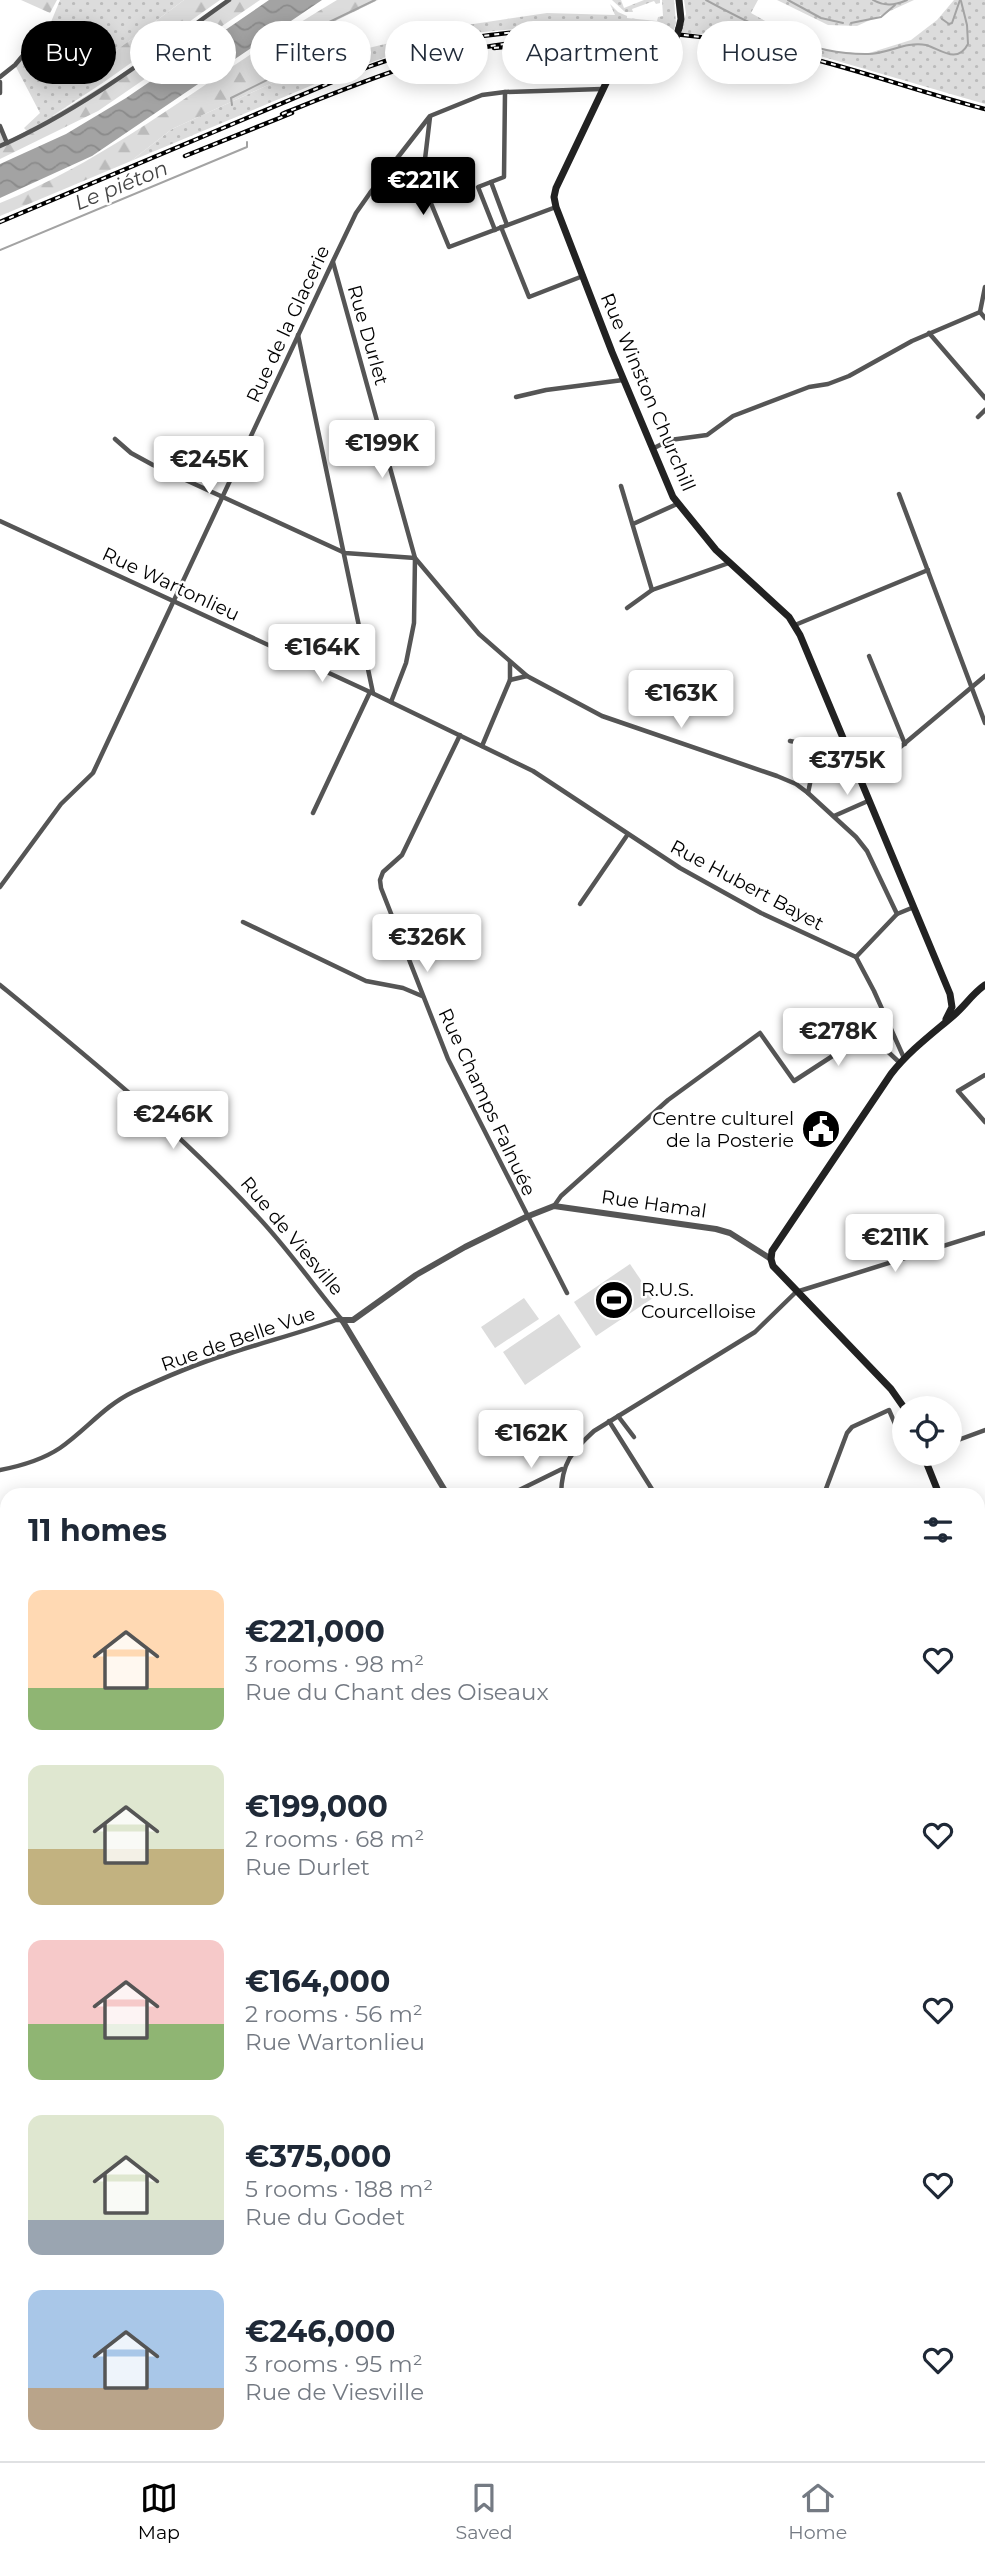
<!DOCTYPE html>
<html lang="en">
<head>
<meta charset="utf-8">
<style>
	:root { --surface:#fff; --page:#f2f2f3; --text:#1f2937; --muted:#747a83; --line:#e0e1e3; --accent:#000 }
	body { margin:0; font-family:Montserrat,sans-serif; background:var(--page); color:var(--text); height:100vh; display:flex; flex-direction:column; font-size:26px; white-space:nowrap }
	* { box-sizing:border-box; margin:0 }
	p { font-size:23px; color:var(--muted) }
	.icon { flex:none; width:38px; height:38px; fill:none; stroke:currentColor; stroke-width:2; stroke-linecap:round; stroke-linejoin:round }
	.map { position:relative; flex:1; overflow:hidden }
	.side { position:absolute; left:0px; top:1488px; width:985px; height:975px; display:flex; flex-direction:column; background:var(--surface); border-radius:21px 21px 0 0; box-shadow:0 4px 18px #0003 }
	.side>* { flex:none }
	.hud { position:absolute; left:21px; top:21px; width:943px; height:63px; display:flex; gap:14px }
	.tools { position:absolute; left:892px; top:1396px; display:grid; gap:14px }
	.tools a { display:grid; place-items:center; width:70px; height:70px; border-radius:50%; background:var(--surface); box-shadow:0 4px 18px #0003; font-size:35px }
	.price { position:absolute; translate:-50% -60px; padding:0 16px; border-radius:7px; background:#fff; color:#222; font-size:23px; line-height:46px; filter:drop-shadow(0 2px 4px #0008) }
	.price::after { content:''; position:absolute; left:50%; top:42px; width:21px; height:16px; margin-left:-10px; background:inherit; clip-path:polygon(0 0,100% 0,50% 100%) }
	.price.on { background:var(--accent); color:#fff }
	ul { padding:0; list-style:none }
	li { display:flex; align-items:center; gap:21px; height:175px; padding:0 28px }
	li span { display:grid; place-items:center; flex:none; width:196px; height:140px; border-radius:14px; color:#555 }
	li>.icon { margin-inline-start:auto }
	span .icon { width:84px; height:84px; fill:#fffc; stroke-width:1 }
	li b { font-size:30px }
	h2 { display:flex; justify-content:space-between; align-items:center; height:84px; padding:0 28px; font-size:30px }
	.tag { padding:0 24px; border-radius:32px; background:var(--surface); box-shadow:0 4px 18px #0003; font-size:24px; line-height:63px }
	.tag.on { background:var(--accent); color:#fff }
	.dock { display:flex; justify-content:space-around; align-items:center; height:98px; border-top:2px solid var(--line); background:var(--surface); font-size:19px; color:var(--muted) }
	.dock a { display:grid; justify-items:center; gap:4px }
	.dock .on { color:var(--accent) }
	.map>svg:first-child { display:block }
	.grass { fill:url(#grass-dots) }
	.forest { fill:url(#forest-firs) }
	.pitch { fill:#dcdcdc }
	.water { fill:url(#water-waves) }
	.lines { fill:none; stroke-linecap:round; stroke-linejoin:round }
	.stream { stroke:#a3a3a3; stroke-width:2 }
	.minor { stroke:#555; stroke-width:4.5 }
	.tertiary { stroke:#555; stroke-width:6 }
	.secondary { stroke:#222; stroke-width:7 }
	.rail-casing { stroke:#000; stroke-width:4.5 }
	.rail { stroke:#fff; stroke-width:2; stroke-dasharray:5; stroke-linecap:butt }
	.secondary-bridge { stroke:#222; stroke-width:7 }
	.labels { text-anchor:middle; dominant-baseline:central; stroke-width:5; stroke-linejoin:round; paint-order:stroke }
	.street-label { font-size:19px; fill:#000; stroke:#fff }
	.poi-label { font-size:19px; fill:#000; stroke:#fff; text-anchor:end }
	.water-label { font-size:21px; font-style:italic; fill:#444; stroke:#fff }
</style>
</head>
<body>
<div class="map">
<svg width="985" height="2461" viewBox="0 0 985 2461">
	<defs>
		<pattern id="grass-dots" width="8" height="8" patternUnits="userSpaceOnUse" patternTransform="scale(1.75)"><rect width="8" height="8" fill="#dcdcdc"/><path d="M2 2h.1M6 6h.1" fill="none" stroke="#bbb" stroke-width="1.8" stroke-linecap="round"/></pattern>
		<pattern id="forest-firs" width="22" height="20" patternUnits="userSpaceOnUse" patternTransform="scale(1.75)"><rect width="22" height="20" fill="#dcdcdc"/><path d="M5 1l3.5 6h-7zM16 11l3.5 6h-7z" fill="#bbb"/></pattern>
		<pattern id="water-waves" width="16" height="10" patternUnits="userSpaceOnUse" patternTransform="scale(1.75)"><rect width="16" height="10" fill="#a3a3a3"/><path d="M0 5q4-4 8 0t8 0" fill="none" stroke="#8b8b8b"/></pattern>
	</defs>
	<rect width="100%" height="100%" fill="#fff"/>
	<g class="grass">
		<path d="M 60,0 L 184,0 L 110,55 L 105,69 L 98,77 L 104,82 L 28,132 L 24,128 L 40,113 L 15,65 L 51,22 Z"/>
		<path d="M 612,0 L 621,0 L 624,8 L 644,0 L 660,0 L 660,3 L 656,4 L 654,1 L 632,9 L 633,12 L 625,12 Z"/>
		<path d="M 662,0 L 674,0 L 676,23 L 673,32 L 558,25 L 462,34 L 405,50 L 334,76 L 131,161 L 172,129 L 327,58 L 460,26 L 547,13 L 615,15 L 610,4 L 618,12 L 627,16 L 627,18 L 657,21 L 658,17 L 663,16 Z"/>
		<path d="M 684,0 L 758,0 L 751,13 L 817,50 L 866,54 L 911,40 L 937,20 L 954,0 L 985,0 L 985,104 L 810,53 L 715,35 L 681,33 L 686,14 Z"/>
		<path d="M 777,0 L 914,0 L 857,26 L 828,25 Z"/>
		<path d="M 985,2349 L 985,2397 L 978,2388 L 978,2355 Z"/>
	</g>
	<g class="forest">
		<path d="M 21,0 L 57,0 L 50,13 Z"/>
		<path d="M 184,0 L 220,0 L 104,82 L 98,78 L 105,69 L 110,55 Z"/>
		<path d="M 231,0 L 260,0 L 98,111 L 0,159 L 0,130 L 6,142 C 85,100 158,51 231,0 Z"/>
		<path d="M 337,0 L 378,0 L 329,24 L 319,32 L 319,52 L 327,58 L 172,129 L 131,161 L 0,216 L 0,203 C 96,164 175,104 260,48 C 285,31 311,16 337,0 Z"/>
		<path d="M 941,2455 L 974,2455 L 980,2461 L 948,2461 Z"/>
	</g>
	<g class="pitch">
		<path d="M 630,1264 L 653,1298 L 596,1336 L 574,1302 Z"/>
		<path d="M 524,1298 L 539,1319 L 495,1348 L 481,1327 Z"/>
		<path d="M 559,1314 L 581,1347 L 525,1385 L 503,1352 Z"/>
	</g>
	<path class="water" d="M 269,0 L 322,0 L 92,156 L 0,198 L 0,164 L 66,134 L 126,98 Z"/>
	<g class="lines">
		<g class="stream">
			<path d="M 706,0 C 756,27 810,55 868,54 C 887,54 906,41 926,45 C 940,49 957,65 968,44 L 967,25 L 961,1"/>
			<path d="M 788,0 L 821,18 L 843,23"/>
			<path d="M 873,0 C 885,7 895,5 907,0"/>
			<path d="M 942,19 L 949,24 L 952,23 L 960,0"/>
			<path d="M 851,23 L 881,17 L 895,5"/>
			<path d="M 232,105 L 231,98 L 293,67 L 314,54 L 316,33 L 321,26 L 375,0"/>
			<path d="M 0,250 L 247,147 L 247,142"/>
		</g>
		<g class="minor">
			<path d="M 0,77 L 15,65 L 30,47"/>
			<path d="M 0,82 L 0,93"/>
			<path d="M 430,117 L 423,176 L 428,196 L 449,247 L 556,207"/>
			<path d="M 0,126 L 7,143"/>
			<path d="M 0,146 C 83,109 156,52 229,0"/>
			<path d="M 491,182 L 507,225"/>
			<path d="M 501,227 L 529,297 L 583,276"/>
			<path d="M 495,230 L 478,187 L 504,177 L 505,92"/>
			<path d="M 333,262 L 415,558 L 414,623 L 406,663 L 391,702"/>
			<path d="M 985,287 L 980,312 L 985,318"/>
			<path d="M 929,333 L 985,398"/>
			<path d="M 298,335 L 373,693"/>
			<path d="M 516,397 L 546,390 L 623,380"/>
			<path d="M 978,417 L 985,410"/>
			<path d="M 115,439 L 131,453 L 153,465 L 345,553 L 415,558 L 479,634 L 527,676 L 602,716 L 777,776 L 796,784 L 808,793 L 856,837 L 867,851 L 897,914"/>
			<path d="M 652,449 L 670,440 L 707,435 L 733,416 L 809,387 L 828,384 L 849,376 L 912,341 L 980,312"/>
			<path d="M 621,486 L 652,590"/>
			<path d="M 899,494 L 985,723"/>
			<path d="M 0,521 L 370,692 L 533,771 L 680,868 L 761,913 L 856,957"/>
			<path d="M 633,524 L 677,504"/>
			<path d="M 627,608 L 652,590 L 729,563"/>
			<path d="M 795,625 L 928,570"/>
			<path d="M 869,656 L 905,744"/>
			<path d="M 510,662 L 510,680"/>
			<path d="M 460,735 L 402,855 L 383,872 L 380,880 L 381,888 L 448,1059 L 567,1293"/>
			<path d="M 790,741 L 806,744 L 813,769 L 808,793"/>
			<path d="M 482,746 L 510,680 L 527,676"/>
			<path d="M 861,780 L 985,676"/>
			<path d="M 313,813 L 370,692"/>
			<path d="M 834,816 L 868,801"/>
			<path d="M 0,887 L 61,804 L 93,773 L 333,261 L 356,213 L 370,193 L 430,116 L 482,95 L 505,92 L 602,89"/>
			<path d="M 580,904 L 628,834"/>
			<path d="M 243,922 L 366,981 L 403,988 L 422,996"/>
			<path d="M 856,957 L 874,991 L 904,1058"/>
			<path d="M 856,957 L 897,914 L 914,907"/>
			<path d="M 0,985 C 89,1058 180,1132 258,1217 C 288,1249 314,1286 342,1320"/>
			<path d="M 868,1033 L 900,1063"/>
			<path d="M 985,1075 L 958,1091 L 985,1122"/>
			<path d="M 554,1206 L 561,1196 L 668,1100 L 760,1033 L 794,1081 L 868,1033 L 888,1025"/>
			<path d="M 618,1416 L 634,1437"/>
			<path d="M 609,1421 L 655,1494"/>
			<path d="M 950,1443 L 985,1430"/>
			<path d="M 0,1470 C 21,1466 42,1460 60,1448 C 86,1430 104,1406 133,1392 C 163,1378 196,1364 228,1354 C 264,1342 300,1333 336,1320 L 341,1320"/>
			<path d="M 511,1494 L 562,1469"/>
			<path d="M 561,1494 C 562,1463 571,1452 594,1431 L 755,1332 L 796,1292 L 985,1233"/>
			<path d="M 824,1494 L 847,1433 L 852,1427 L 889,1410 L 905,1447"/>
			<path d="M 978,1526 L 985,1514"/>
			<path d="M 978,1535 L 985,1536"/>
			<path d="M 978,1737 L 985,1736"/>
			<path d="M 0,1866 L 7,1865"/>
			<path d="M 0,1989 L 7,1991"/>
			<path d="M 0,2233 L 7,2237"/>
			<path d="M 978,2388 L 985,2397"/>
			<path d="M 97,2455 L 100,2461"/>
		</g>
		<g class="tertiary">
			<path d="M 342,1320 L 353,1320 L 416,1275 L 465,1247 L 526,1217 L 554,1206 L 716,1229 L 730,1233 L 771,1259"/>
			<path d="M 342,1320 L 447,1494"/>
			<path d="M 978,1866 L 985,1856"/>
			<path d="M 978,1962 L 985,1965"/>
			<path d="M 0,2458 L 7,2448"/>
		</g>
		<g class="secondary">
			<path d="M 679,28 L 681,19 L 679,0"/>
			<path d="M 673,47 C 669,60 653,73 639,75 C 626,76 618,71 607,81 L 556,188 L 554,197 L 556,207 L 612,352 L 673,497 L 716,550 L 789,617 L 800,635 L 950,994 L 952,1007 L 946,1019"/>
			<path d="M 905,1409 L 891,1389 L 773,1266 L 771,1259 L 772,1251 L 891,1074 C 909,1051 932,1034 953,1016 C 965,1006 972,994 985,985"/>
			<path d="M 923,1454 L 939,1494"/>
			<path d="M 978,1590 L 985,1607"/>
		</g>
		<defs>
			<g id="rail">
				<path d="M 494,48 L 578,40"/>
				<path d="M 282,114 C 355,85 427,54 505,44"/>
				<path d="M 185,156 L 292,113"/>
				<path d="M 0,222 L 368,67 C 399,56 431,45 464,39 C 574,20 694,30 801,56 C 863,71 923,93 985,109"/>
			</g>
		</defs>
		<use href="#rail" class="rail-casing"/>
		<use href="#rail" class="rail"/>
		<path class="secondary-bridge" d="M 673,47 L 679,28"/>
	</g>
	<defs>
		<symbol id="civic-disc" viewBox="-11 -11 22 22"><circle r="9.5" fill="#000" stroke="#fff"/><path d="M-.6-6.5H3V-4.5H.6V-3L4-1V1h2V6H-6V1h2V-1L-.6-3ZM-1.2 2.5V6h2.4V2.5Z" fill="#fff"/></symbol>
		<symbol id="stadium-disc" viewBox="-11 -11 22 22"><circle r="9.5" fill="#000" stroke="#fff"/><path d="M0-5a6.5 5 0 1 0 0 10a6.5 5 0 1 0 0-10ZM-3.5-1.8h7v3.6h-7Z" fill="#fff"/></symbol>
	</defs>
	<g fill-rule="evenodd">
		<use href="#civic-disc" x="799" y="1107" width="44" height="44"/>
		<use href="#stadium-disc" x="592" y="1278" width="44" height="44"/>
	</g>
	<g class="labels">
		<g class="street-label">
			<text transform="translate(288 324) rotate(-65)">Rue de la Glacerie</text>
			<text transform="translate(368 335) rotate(74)">Rue Durlet</text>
			<text transform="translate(648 392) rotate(67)">Rue Winston Churchill</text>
			<text transform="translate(171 584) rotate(25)">Rue Wartonlieu</text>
			<text transform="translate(747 885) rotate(28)">Rue Hubert Bayet</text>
			<text transform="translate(487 1102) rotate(65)">Rue Champs Falnuée</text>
			<text transform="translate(654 1204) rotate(8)">Rue Hamal</text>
			<text transform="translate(292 1236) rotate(50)">Rue de Viesville</text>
			<text transform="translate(238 1339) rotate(-19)">Rue de Belle Vue</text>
		</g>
		<g class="poi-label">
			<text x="794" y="1118">Centre culturel<tspan x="794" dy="22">de la Posterie</tspan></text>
			<text x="641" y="1289" text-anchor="start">R.U.S.<tspan x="641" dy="22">Courcelloise</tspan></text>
		</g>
		<g class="water-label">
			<text transform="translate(121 185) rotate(-22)">Le piéton</text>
		</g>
	</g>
</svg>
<div class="tools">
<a><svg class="icon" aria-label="locate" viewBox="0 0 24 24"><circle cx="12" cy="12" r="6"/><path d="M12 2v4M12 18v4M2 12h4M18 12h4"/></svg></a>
</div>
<b class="price on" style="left:423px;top:217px">€221K</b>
<b class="price" style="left:382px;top:480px">€199K</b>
<b class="price" style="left:209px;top:496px">€245K</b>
<b class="price" style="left:322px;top:684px">€164K</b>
<b class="price" style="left:681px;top:730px">€163K</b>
<b class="price" style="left:847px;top:797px">€375K</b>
<b class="price" style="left:427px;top:974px">€326K</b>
<b class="price" style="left:838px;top:1068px">€278K</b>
<b class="price" style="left:173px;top:1151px">€246K</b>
<b class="price" style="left:895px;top:1274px">€211K</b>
<b class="price" style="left:531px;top:1470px">€162K</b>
<div class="hud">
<a class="tag on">Buy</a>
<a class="tag">Rent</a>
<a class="tag">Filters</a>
<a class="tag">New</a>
<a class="tag">Apartment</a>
<a class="tag">House</a>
</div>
<section class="side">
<h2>11 homes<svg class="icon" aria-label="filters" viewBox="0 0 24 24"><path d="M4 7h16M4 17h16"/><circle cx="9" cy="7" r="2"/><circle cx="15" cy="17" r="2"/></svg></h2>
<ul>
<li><span style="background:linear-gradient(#ffd9b3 70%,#8fb573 0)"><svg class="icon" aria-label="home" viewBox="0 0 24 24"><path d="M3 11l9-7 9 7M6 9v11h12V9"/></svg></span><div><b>€221,000</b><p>3 rooms · 98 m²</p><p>Rue du Chant des Oiseaux</p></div><svg class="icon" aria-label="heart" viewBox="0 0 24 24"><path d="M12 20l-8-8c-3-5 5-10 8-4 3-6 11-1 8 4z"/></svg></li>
<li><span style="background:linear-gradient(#dfe7d0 60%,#c2b280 0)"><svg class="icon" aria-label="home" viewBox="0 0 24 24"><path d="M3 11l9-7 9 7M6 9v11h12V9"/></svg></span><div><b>€199,000</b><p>2 rooms · 68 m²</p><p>Rue Durlet</p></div><svg class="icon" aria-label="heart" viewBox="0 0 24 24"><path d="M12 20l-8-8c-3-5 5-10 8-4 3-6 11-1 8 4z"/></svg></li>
<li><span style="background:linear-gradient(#f6c9c9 60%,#8fb573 0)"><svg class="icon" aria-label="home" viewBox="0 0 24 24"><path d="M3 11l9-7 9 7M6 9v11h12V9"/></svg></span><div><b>€164,000</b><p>2 rooms · 56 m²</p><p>Rue Wartonlieu</p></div><svg class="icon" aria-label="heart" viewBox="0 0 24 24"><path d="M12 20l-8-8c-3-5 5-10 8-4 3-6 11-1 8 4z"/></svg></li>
<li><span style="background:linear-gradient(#dfe7d0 75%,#9aa5b1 0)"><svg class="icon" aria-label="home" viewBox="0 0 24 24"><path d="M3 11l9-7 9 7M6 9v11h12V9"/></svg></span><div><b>€375,000</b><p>5 rooms · 188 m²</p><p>Rue du Godet</p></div><svg class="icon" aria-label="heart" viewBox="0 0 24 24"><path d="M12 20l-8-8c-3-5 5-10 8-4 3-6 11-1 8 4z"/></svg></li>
<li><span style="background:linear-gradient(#a9c7e8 70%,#b9a48a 0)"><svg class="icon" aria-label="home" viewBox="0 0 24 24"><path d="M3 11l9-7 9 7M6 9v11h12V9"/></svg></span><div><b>€246,000</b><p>3 rooms · 95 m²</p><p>Rue de Viesville</p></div><svg class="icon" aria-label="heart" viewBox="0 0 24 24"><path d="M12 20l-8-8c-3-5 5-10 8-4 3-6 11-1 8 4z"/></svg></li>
</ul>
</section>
</div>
<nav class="dock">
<a class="on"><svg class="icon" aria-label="map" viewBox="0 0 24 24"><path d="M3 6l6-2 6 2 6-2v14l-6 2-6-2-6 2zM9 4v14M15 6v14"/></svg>Map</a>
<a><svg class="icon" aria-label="saved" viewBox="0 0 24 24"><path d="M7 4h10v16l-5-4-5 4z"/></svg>Saved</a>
<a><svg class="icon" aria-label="home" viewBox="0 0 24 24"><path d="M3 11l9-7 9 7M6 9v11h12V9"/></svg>Home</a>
</nav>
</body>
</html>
